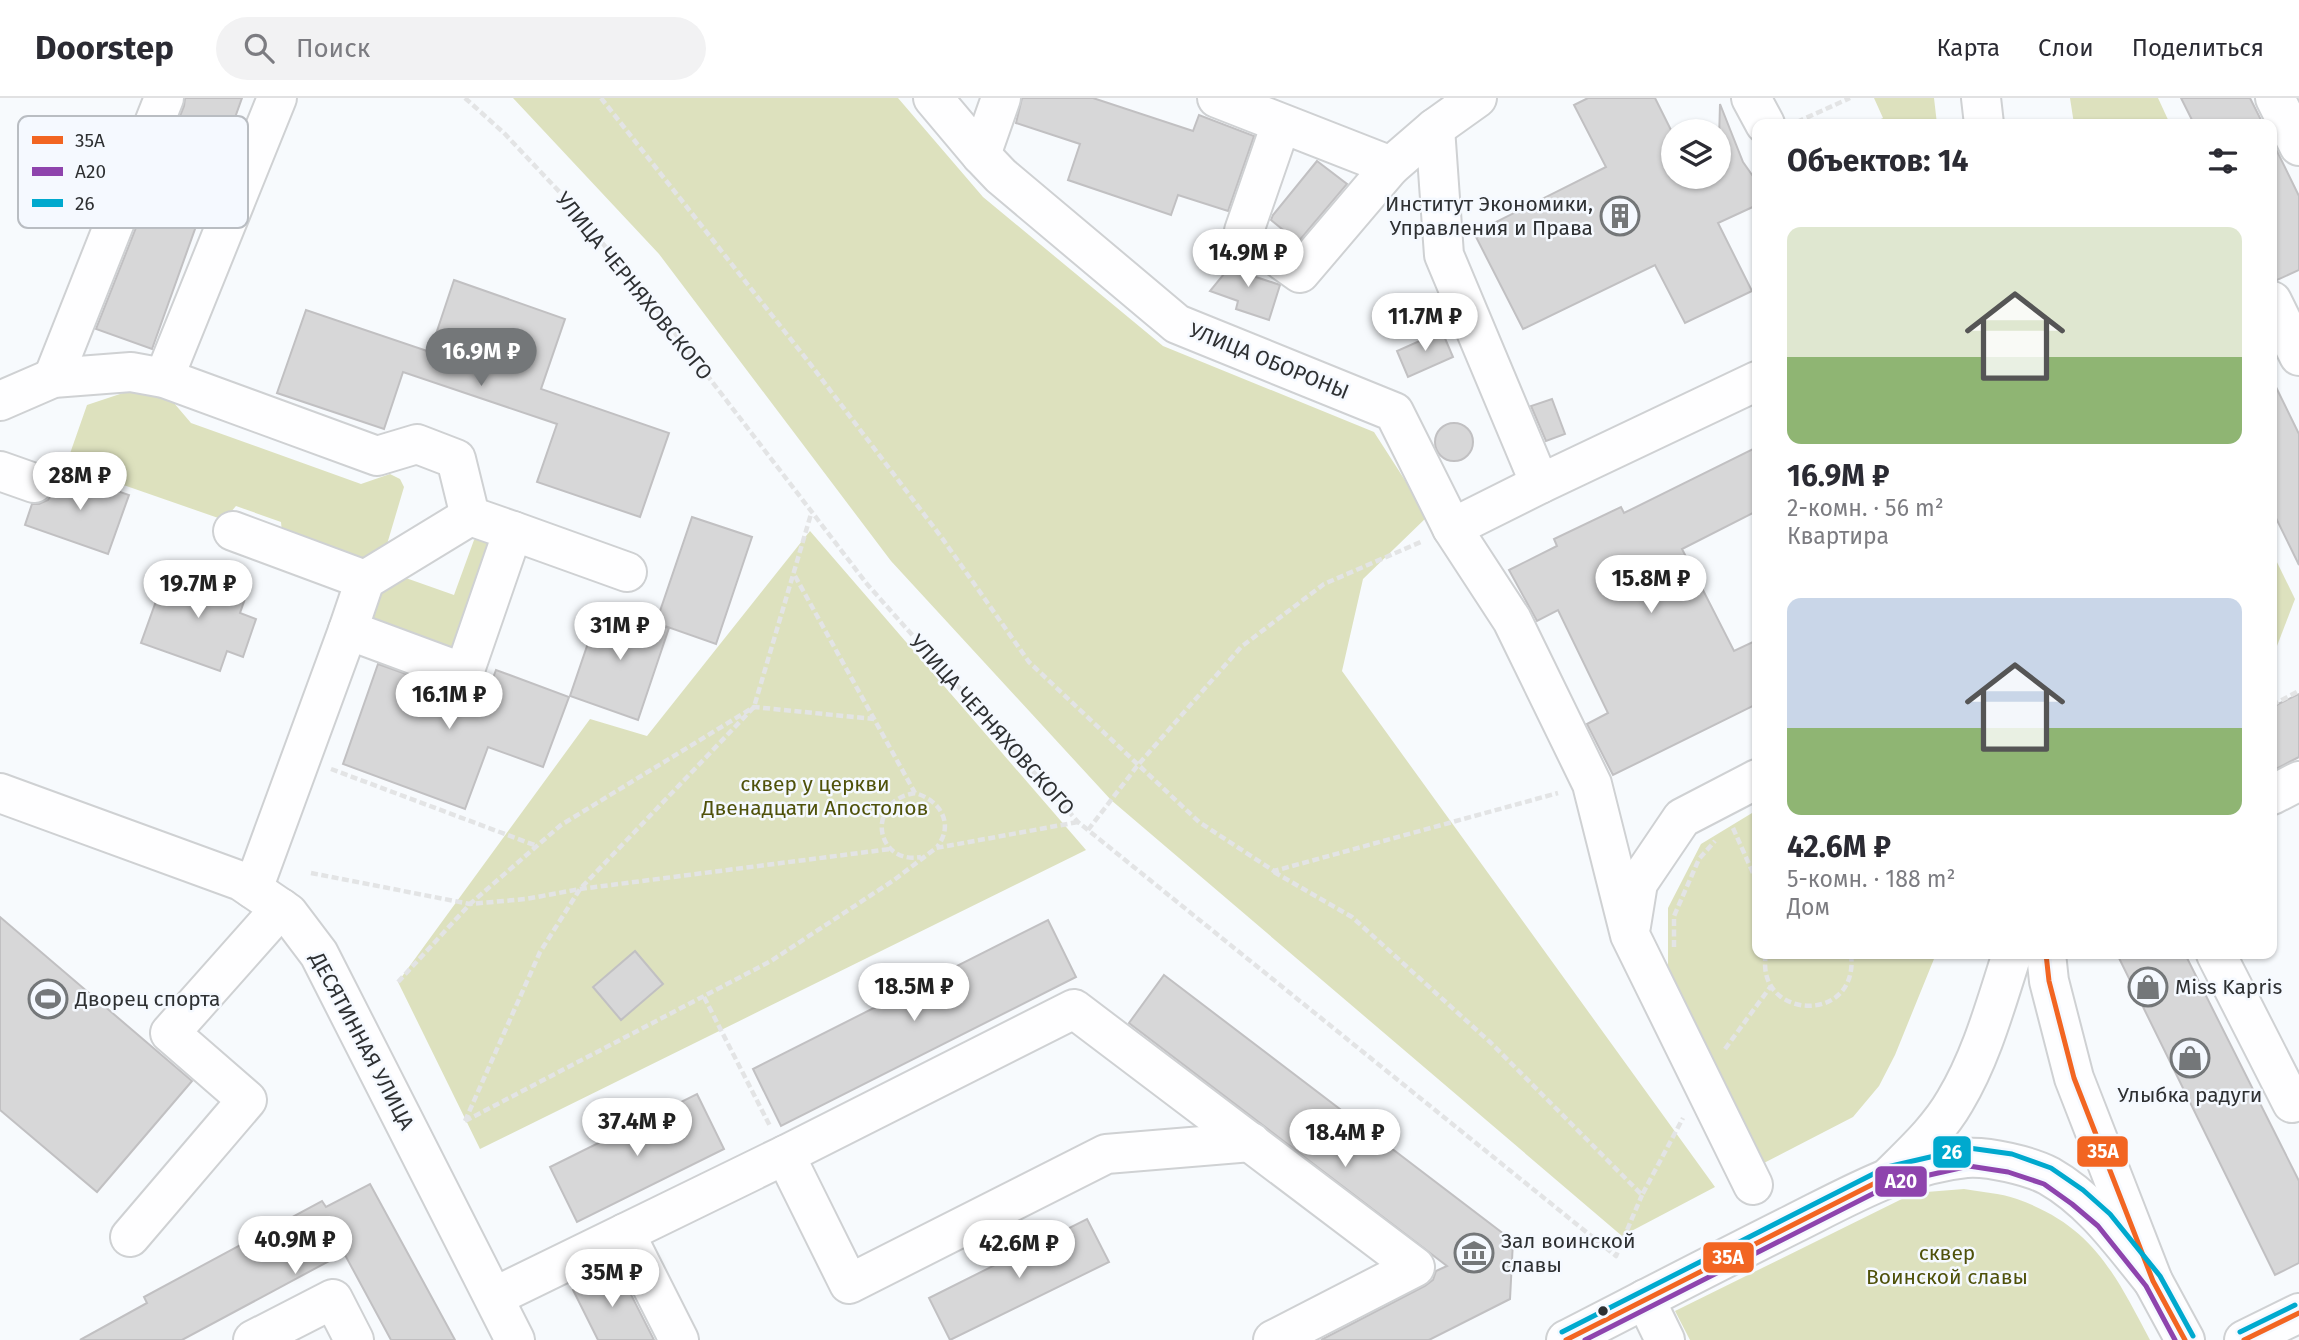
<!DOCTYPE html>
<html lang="ru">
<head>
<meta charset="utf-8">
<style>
	:root { --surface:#fff; --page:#f2f2f3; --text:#2b2b33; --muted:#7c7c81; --line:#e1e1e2; --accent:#747779 }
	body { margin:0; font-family:"Fira Sans",sans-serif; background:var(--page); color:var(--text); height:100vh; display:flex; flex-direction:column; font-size:26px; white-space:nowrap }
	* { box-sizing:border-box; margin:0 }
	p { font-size:23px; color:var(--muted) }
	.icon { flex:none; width:38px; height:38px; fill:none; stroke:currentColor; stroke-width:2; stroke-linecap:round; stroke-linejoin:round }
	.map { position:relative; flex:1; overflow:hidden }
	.panel { position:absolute; left:1752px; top:21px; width:525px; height:840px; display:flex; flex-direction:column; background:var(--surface); border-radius:14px; box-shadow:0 2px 5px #0004 }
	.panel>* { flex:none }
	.tools { position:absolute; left:1661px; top:21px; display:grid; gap:14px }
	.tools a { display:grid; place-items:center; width:70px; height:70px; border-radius:50%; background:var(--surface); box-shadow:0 2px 5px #0004; font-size:35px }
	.price { position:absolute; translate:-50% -60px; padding:0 16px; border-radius:24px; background:#fff; color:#222; font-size:23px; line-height:46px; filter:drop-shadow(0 2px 4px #0008) }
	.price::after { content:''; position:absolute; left:50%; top:42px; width:21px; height:16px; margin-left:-10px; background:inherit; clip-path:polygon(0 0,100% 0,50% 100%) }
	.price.current { background:var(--accent); color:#fff }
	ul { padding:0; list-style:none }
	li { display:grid; align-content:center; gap:14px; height:371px; padding:0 35px }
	li span { display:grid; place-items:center; height:217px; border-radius:14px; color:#555 }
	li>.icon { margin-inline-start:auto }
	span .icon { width:126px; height:126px; fill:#fffc; stroke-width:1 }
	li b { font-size:30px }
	h2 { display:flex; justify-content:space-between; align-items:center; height:84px; padding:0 35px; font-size:30px }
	header { display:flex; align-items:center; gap:42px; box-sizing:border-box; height:98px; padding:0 35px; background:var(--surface); border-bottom:2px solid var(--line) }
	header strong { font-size:33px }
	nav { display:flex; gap:38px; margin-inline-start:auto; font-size:24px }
	.search { width:490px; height:63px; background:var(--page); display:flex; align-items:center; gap:18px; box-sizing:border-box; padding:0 24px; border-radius:38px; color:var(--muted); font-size:26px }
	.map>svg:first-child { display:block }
	.green { fill:#dde1be }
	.building { fill:#d7d7d8; stroke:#c1c0c2; stroke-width:2 }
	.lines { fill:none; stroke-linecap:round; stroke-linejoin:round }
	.minor-casing { stroke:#cfd1d3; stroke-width:42 }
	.major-casing { stroke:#cfd1d3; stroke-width:42 }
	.path { stroke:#e3e4e5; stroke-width:4.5; stroke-dasharray:7 3.5; stroke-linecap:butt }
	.minor { stroke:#fefeff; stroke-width:38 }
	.major { stroke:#fefeff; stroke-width:38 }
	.bus-1-casing { stroke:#f5f9ff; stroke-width:10 }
	.bus-2-casing { stroke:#f5f9ff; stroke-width:10 }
	.bus-3-casing { stroke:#f5f9ff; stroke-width:10 }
	.bus-1 { stroke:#f26522; stroke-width:5 }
	.bus-2 { stroke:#8e44ad; stroke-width:5 }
	.bus-3 { stroke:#00a9ce; stroke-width:5 }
	.bus-dot { fill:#2e3032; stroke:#f5f9ff; stroke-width:2.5 }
	.labels { text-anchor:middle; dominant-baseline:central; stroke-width:5; stroke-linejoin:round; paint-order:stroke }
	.poi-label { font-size:21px; fill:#2e3032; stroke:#f5f9ff; text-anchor:start }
	.street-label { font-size:21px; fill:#2e3032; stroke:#f5f9ff }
	.park-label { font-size:21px; fill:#4f510a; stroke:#f5f9ff }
	.key { fill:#f5f9ff; stroke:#b9bdc2; stroke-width:2 }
	.key-label { font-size:19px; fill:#2e3032 }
	.line-badge { stroke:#f5f9ff; stroke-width:2.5 }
	.badge-label { font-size:19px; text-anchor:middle; font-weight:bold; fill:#fff }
</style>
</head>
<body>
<header>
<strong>Doorstep</strong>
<div class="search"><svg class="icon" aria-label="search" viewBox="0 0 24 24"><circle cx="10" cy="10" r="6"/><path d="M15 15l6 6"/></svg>Поиск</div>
<nav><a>Карта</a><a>Слои</a><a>Поделиться</a></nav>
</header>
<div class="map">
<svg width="2299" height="1242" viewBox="0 0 2299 1242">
	<rect width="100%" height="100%" fill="#f7fafd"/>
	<g class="green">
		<path d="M 513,0 L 898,0 L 983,99 L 1163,248 L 1374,334 L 1428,418 L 1363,481 L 1342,573 L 1715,1089 L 1622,1138 L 1111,702 L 891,463 L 659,156 Z"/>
		<path d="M 1874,0 L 1934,0 L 1937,26 L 1870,26 L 1883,20 Z"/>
		<path d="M 2070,0 L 2158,0 L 2170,26 L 2074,26 Z"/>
		<path d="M 141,289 L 168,298 L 191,325 L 361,386 L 390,376 L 400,381 L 404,389 L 385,453 L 348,469 L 283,445 L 281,424 L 236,408 L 224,422 L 66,367 L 87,307 Z"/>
		<path d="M 810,433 L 1086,752 L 480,1051 L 398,884 L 590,621 L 647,638 Z"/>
		<path d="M 483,436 L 493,439 L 454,554 L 371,527 L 379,489 L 403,479 L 454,497 L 474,442 Z"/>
		<path d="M 2272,454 L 2295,501 L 2272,561 Z"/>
		<path d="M 1757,712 L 1757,856 L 1936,856 L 1895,957 L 1879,988 L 1853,1019 L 1758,1068 L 1668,882 L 1668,810 L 1701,746 Z"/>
		<path d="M 1964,1091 C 1981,1094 2000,1095 2017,1101 C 2093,1128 2115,1176 2150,1242 L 1690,1242 L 1675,1213 L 1914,1095 Z"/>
	</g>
	<g class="building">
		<path d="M 185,0 L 242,0 L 152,251 L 96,231 L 184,8 Z"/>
		<path d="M 1022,0 L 1093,0 L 1193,33 L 1199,17 L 1254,38 L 1228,113 L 1178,97 L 1171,117 L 1068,82 L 1080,46 L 1016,25 Z"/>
		<path d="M 1588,0 L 1655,0 L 1673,36 L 1673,79 L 1718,79 L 1720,6 L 1743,64 L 1757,84 L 1757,107 L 1718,125 L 1752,193 L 1685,225 L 1655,167 L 1523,231 L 1474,135 L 1606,69 L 1574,7 Z"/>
		<path d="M 2181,0 L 2250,0 L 2263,26 L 2194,26 Z"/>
		<path d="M 2272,43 L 2299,98 L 2299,172 L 2277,182 L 2272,181 Z"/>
		<path d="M 1317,63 L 1347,86 L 1298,144 L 1271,122 L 1273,117 Z"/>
		<path d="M 1242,154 L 1250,154 L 1252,162 L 1247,176 L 1280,187 L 1269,222 L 1236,211 L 1238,203 L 1210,193 Z"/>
		<path d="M 454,182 L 565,221 L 541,291 L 669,335 L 640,419 L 537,384 L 557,326 L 403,274 L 384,331 L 277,295 L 306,212 L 430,254 Z"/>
		<path d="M 1438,224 L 1453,259 L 1408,279 L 1397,253 L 1431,238 Z"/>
		<path d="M 2272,281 L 2299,336 L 2299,467 L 2272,412 Z"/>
		<path d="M 1552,301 L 1565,336 L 1546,343 L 1531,308 Z"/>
		<circle cx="1454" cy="344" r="19"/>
		<path d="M 1757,349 L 1757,413 L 1682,451 L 1734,553 L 1757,542 L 1757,606 L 1613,677 L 1587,626 L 1608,615 L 1558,512 L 1537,523 L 1509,472 L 1557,448 L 1554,441 L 1621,409 L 1624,415 Z"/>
		<path d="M 46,368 L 129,397 L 108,456 L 25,427 L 32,406 L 39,406 L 48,402 L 55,392 L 55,380 L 51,371 Z"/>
		<path d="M 692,419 L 752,439 L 716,546 L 656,525 Z"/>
		<path d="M 169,467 L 247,495 L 240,515 L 256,521 L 243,559 L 227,553 L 220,573 L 141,545 Z"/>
		<path d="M 601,507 L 669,530 L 638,622 L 570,598 Z"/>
		<path d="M 378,566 L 484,604 L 496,572 L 569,599 L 543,669 L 488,649 L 465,711 L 343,666 Z"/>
		<path d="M 2299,596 L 2299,659 L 2272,673 L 2272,609 Z"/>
		<path d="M 0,819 L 192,983 L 97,1094 L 0,1012 Z"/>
		<path d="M 1048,822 L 1076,879 L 781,1028 L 753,971 Z"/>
		<path d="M 635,853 L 663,886 L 621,922 L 593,889 Z"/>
		<path d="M 2117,856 L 2185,856 L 2299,1083 L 2299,1165 L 2275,1177 Z"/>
		<path d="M 1164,877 L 1513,1143 L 1510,1201 L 1429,1242 L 1321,1242 L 1425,1188 L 1433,1182 L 1436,1173 L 1447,1168 L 1129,925 Z"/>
		<path d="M 697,996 L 724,1051 L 577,1124 L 550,1069 Z"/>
		<path d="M 370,1086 L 455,1242 L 391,1242 L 344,1155 L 182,1242 L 80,1242 L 147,1205 L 144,1199 L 322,1103 L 326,1109 Z"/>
		<path d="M 1087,1121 L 1109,1164 L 950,1242 L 929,1200 Z"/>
		<path d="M 617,1169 L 654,1242 L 598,1242 L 573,1192 Z"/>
	</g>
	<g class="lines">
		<defs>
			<g id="minor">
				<path d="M 933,0 L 981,57 L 1001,78 L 1177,226 L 1394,314 L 1452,430 L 1512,522 L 1592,686 L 1630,837 L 1753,1087"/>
				<path d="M 1217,0 L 1391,68 L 1435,30 L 1477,0"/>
				<path d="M 1751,0 L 1765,26"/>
				<path d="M 2275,0 L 2299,48"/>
				<path d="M 1435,30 L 1444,157 L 1540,386"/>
				<path d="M 981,57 L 1001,0"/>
				<path d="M 1244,133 L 1281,26"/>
				<path d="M 1272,155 L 1300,175 L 1391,68"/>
				<path d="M 2272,203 L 2299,258"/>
				<path d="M 53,280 L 164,0"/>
				<path d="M 164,280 L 277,0"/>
				<path d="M 0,303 L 53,280 L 131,274 L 164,280 L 377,358 L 417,346 L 456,361 L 470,418 L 513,433 L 464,575 L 348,532 L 253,791"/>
				<path d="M 0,373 L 34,385"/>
				<path d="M 1452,430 L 1540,386 L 1757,283"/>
				<path d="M 233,433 L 365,482"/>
				<path d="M 513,433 L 627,474"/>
				<path d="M 348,532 L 365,482 L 470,418"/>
				<path d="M 0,695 L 241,783 L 288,815 L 319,856 L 515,1242"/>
				<path d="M 2272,697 L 2299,683"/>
				<path d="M 1631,828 L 1638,785 L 1682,720 L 1757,681"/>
				<path d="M 2216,856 L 2292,1005 L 2299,1003"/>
				<path d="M 785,1057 L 849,1186 L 1106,1056 L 1251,1044"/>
				<path d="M 625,1135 L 679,1242"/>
				<path d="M 130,1139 L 247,1002 L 170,935 L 281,810"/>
				<path d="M 494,1199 L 785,1057 L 1074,911 L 1415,1169 L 1273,1242"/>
				<path d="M 1645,1201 L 1665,1242"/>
				<path d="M 253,1242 L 333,1201 L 354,1242"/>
			</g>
			<g id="major">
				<path d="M 1981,0 L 1984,26"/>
				<path d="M 2046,856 L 2049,883 L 2074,980 L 2153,1183 L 2185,1242"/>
				<path d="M 1891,1077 C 1914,1054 1939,1031 1955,1003 C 1982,958 1996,905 2012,856"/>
				<path d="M 1566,1242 C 1642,1203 1717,1164 1793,1126 C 1849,1098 1904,1066 1966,1060 C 1988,1058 2030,1068 2049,1078 C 2093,1103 2122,1145 2153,1183"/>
				<path d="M 2244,1242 L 2299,1215"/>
			</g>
		</defs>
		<use href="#minor" class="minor-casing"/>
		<use href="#major" class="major-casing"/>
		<g class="path">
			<path d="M 465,0 L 504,35 L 569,104 L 661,217 L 867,486 L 1078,724 L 1616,1158 L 1642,1097"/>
			<path d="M 601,0 L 808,263 L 942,440 L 1029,564 L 1199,724 L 1274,773 L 1558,695"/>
			<path d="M 1797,24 L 1850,0"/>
			<path d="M 795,478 L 915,695 C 940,702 955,726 937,749"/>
			<path d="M 2272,607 L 2299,593"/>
			<path d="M 331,671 L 537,748"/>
			<path d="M 915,695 C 865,703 875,767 921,759"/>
			<path d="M 1733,730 L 1757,784"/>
			<path d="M 1088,732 L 1138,667 L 1241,549 L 1324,486 L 1423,443"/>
			<path d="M 1274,774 L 1352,819 L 1491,945 L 1642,1097 L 1683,1020"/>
			<path d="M 311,775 L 470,806 L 526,801 L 580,791 L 890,751"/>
			<path d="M 1674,849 L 1674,818 L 1699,761 L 1715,743"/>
			<path d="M 1766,856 C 1754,922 1860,928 1851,856"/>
			<path d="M 398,884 L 470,806 L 561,727 L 754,609 L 874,621"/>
			<path d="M 704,899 L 770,1028"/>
			<path d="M 1725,951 L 1771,888"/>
			<path d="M 465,1023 L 540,854 L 580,791 L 754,609 L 811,416"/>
			<path d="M 465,1023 L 771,863 L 894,782 L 936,750 L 1078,724"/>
		</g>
		<use href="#minor" class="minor"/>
		<use href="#major" class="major"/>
		<defs>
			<g id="bus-1">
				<path d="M 2046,856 L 2049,883 L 2074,980 L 2153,1183 L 2185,1242"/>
				<path d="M 1566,1242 L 1891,1077"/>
				<path d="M 2244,1242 L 2299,1215"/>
			</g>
			<path id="bus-2" d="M 1585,1242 L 1894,1085 L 1969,1068 L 2008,1074 L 2044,1086 L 2072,1106 L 2098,1128 L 2146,1188 L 2175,1242"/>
			<g id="bus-3">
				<path d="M 1562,1234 L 1887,1069 L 1969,1050 L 2012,1056 L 2051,1070 L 2083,1092 L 2110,1116 L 2160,1178 L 2193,1238"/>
				<path d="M 2240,1234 L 2295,1207"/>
			</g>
		</defs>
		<use href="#bus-1" class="bus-1-casing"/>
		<use href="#bus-2" class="bus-2-casing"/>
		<use href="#bus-3" class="bus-3-casing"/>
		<use href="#bus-1" class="bus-1"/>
		<use href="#bus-2" class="bus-2"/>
		<use href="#bus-3" class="bus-3"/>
	</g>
	<defs>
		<symbol id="building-ring" viewBox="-11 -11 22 22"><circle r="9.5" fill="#f5f9ff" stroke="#747779" stroke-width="1.5"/><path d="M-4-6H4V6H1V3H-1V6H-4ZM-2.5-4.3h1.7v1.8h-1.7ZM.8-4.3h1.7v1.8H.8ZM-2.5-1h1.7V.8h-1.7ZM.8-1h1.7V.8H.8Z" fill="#747779"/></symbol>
		<symbol id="shop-ring" viewBox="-11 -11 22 22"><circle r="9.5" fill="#f5f9ff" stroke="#747779" stroke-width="1.5"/><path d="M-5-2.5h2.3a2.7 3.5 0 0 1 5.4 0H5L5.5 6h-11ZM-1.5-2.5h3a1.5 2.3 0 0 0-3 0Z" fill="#747779"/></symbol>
		<symbol id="stadium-ring" viewBox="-11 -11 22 22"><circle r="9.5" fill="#f5f9ff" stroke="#747779" stroke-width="1.5"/><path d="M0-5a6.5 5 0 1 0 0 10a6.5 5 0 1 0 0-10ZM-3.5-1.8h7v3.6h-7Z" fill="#747779"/></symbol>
		<symbol id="museum-ring" viewBox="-11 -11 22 22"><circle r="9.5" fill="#f5f9ff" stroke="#747779" stroke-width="1.5"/><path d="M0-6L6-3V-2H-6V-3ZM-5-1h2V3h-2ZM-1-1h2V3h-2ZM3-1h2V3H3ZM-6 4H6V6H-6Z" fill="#747779"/></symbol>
	</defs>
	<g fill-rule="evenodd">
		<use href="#building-ring" x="1598" y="96" width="44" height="44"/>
		<use href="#shop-ring" x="2126" y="867" width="44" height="44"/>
		<use href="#stadium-ring" x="26" y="879" width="44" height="44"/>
		<use href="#shop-ring" x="2168" y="938" width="44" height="44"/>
		<use href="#museum-ring" x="1452" y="1133" width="44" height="44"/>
	</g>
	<circle class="bus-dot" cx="1603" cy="1213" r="6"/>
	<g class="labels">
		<g class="poi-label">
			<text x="1593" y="106" text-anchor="end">Институт Экономики,<tspan x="1593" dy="24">Управления и Права</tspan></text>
			<text x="2175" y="889">Miss Kapris</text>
			<text x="75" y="901">Дворец спорта</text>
			<text x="2190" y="997" text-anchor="middle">Улыбка радуги</text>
			<text x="1501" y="1143">Зал воинской<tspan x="1501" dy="24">славы</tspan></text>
		</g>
		<g class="street-label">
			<text transform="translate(634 188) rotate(51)">УЛИЦА ЧЕРНЯХОВСКОГО</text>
			<text transform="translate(1269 263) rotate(22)">УЛИЦА ОБОРОНЫ</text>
			<text transform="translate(992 627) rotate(48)">УЛИЦА ЧЕРНЯХОВСКОГО</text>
			<text transform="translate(362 943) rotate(62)">ДЕСЯТИННАЯ УЛИЦА</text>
		</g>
		<g class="park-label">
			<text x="815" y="686">сквер у церкви<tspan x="815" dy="24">Двенадцати Апостолов</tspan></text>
			<text x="1947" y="1155">сквер<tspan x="1947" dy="24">Воинской славы</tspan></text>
		</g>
	</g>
	<rect x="18" y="18" width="230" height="112" rx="10" class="key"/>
	<rect x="32" y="38" width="31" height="8" fill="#f26522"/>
	<rect x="32" y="69" width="31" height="9" fill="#8e44ad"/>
	<rect x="32" y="101" width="31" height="8" fill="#00a9ce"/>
	<g class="key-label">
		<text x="75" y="49">35А</text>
		<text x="75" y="80">А20</text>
		<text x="75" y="112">26</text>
	</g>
	<g class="line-badge">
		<rect x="2076" y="1037" width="53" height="33" rx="7" fill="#f26522"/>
		<rect x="1932" y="1037" width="40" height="34" rx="7" fill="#00a9ce"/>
		<rect x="1874" y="1067" width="54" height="33" rx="7" fill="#8e44ad"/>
		<rect x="1702" y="1143" width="53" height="33" rx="7" fill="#f26522"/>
	</g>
	<g class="badge-label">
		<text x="2103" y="1060">35А</text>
		<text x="1952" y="1061">26</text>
		<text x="1901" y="1090">А20</text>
		<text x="1728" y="1166">35А</text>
	</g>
</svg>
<div class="tools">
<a><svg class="icon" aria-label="layers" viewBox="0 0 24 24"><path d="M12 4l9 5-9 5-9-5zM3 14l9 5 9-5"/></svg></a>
</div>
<b class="price" style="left:1248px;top:191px">14.9M ₽</b>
<b class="price" style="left:1425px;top:255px">11.7M ₽</b>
<b class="price current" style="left:481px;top:290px">16.9M ₽</b>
<b class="price" style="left:80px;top:414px">28M ₽</b>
<b class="price" style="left:1651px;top:517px">15.8M ₽</b>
<b class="price" style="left:198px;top:522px">19.7M ₽</b>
<b class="price" style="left:620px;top:564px">31M ₽</b>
<b class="price" style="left:449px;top:633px">16.1M ₽</b>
<b class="price" style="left:914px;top:925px">18.5M ₽</b>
<b class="price" style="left:637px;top:1060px">37.4M ₽</b>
<b class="price" style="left:1345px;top:1071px">18.4M ₽</b>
<b class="price" style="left:295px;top:1178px">40.9M ₽</b>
<b class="price" style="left:1019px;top:1182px">42.6M ₽</b>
<b class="price" style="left:612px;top:1211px">35M ₽</b>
<section class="panel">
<h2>Объектов: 14<svg class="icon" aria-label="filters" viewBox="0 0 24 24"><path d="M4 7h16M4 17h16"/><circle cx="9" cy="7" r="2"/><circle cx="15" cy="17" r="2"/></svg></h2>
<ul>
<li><span style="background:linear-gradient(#dfe7d0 60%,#8fb573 0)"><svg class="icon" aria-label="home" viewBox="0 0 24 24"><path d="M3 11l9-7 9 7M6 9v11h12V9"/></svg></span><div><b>16.9M ₽</b><p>2-комн. · 56 m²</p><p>Квартира</p></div></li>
<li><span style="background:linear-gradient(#c9d6e8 60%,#8fb573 0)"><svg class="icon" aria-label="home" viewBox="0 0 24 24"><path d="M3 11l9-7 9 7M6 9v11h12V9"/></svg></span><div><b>42.6M ₽</b><p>5-комн. · 188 m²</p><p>Дом</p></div></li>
</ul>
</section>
</div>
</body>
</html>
